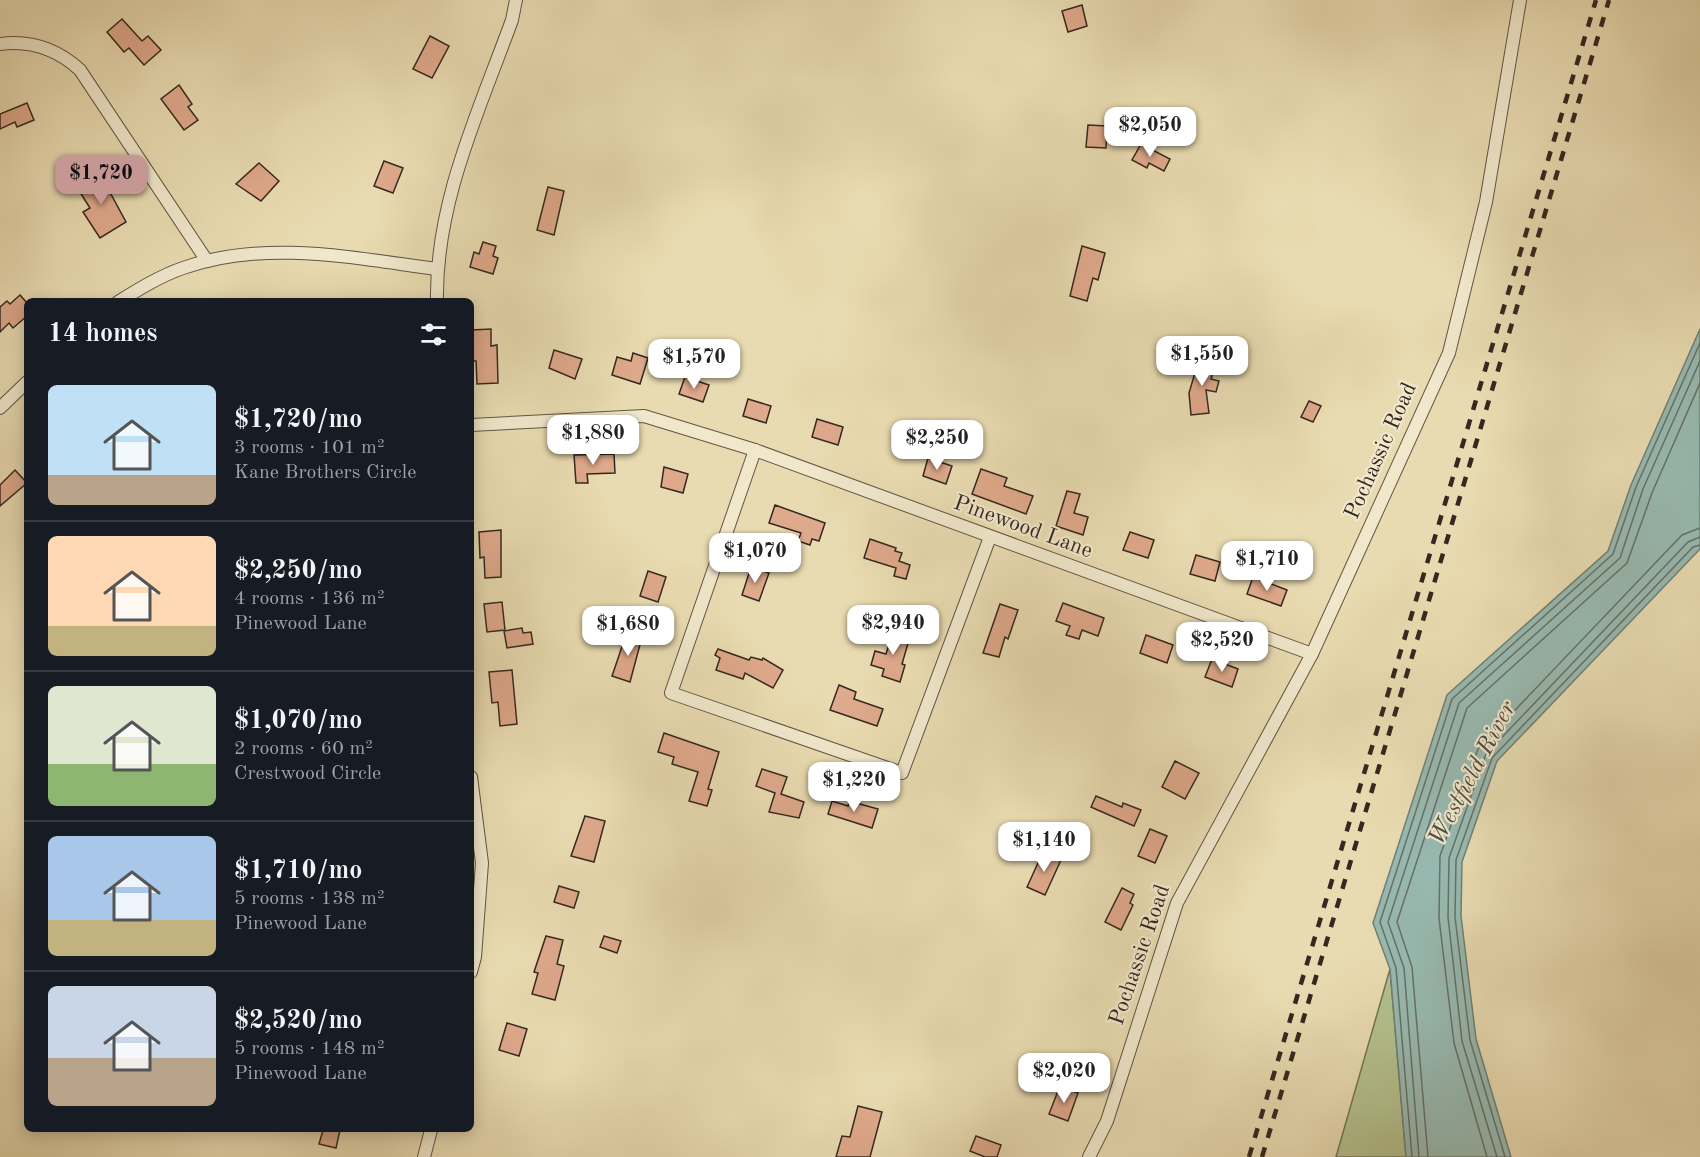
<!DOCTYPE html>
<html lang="en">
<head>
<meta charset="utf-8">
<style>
	:root { --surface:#171b24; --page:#20242c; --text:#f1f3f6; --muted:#9ea1a6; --line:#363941; --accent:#c59692 }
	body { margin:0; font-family:"Old Standard TT",serif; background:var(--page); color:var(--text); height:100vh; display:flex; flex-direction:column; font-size:22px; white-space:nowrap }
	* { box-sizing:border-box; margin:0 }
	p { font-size:20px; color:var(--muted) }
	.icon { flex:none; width:33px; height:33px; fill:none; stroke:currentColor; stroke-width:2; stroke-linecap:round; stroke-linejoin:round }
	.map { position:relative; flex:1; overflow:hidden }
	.side { position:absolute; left:24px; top:298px; width:450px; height:834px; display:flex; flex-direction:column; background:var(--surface); border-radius:9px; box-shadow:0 3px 15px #0003 }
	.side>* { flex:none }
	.price { position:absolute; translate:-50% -51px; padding:0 14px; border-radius:12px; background:#fff; color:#222; font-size:20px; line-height:39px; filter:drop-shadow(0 2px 3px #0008) }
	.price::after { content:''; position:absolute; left:50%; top:36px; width:18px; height:14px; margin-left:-9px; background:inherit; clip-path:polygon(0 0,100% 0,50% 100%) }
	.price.active { background:var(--accent); color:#111 }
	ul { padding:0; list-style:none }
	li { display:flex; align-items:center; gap:18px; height:150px; padding:0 24px }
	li+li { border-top:2px solid var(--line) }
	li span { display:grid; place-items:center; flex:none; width:168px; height:120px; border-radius:9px; color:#555 }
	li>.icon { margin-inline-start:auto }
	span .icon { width:72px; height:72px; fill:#fffc; stroke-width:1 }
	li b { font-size:26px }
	h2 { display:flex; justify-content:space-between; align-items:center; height:72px; padding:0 24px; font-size:26px }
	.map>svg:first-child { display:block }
	.green { fill:#b4c18e; stroke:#747457; stroke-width:1.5 }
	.water { fill:#98bab1; stroke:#708077; stroke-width:1.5 }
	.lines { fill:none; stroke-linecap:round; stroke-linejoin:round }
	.shore { stroke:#667168; stroke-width:1.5 }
	.building { fill:#dfa98b; stroke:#352820; stroke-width:1.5 }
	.minor-casing { stroke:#625544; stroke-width:14 }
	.minor { stroke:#f1e8cc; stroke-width:12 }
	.rail { stroke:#352820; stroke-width:4.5; stroke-dasharray:10 10; stroke-linecap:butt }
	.labels { text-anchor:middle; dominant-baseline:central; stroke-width:4.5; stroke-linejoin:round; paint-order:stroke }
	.street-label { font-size:22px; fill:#352820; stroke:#f1e8cc }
	.water-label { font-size:24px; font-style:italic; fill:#4e4c44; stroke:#f1e8cc }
</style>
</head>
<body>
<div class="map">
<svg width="1700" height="1157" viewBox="0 0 1700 1157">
	<rect width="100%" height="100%" fill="#e9dbb1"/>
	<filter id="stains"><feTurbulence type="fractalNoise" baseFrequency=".00333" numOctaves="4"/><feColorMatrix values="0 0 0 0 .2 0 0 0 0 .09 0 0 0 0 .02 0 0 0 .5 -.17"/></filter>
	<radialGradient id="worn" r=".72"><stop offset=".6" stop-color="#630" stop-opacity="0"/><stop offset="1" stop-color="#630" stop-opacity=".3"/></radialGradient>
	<path class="green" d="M 1390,969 L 1406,1157 L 1336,1157 Z"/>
	<path class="water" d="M 1700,329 L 1700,549 L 1497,761 L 1462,862 L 1461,916 L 1476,1039 L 1511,1157 L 1406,1157 L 1390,969 L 1373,923 L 1447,695 L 1608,551 L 1631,485 Z"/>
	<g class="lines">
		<g class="shore">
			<path d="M 1412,1157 L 1396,968 L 1380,922 L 1452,699 L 1613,554 L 1636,487 L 1700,343"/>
			<path d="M 1419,1157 L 1404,968 L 1388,922 L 1459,703 L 1620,558 L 1643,489 L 1700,361"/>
			<path d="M 1428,1157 L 1412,967 L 1397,922 L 1467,708 L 1627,563 L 1652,493 L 1700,383"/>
			<path d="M 1487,1157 L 1454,1043 L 1439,918 L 1440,856 L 1478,749 L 1682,535 L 1700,528"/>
			<path d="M 1497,1157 L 1462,1041 L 1448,917 L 1449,858 L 1486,754 L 1688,542 L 1700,537"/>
			<path d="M 1505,1157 L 1470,1040 L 1455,917 L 1456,860 L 1492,758 L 1693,547 L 1700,545"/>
		</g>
	</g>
	<g class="building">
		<path d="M 1082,5 L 1087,26 L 1068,32 L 1062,11 Z"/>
		<path d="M 122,19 L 142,41 L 148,36 L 161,50 L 144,65 L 129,48 L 124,52 L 107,32 Z"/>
		<path d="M 430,36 L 449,46 L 432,78 L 413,69 Z"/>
		<path d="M 179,85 L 192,104 L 188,107 L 198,120 L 184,130 L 161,99 Z"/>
		<path d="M 27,103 L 34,120 L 17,127 L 15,122 L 0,129 L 0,114 Z"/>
		<path d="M 1088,125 L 1107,126 L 1106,148 L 1086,147 Z"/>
		<path d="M 1141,144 L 1170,159 L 1164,171 L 1149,163 L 1147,168 L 1132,160 Z"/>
		<path d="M 384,161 L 403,168 L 393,193 L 374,186 Z"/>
		<path d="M 259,163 L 279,181 L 261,201 L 236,184 Z"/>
		<path d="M 99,172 L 126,222 L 100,238 L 83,212 L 90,208 L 76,186 Z"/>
		<path d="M 548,187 L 564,191 L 554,235 L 537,230 Z"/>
		<path d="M 483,242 L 496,246 L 493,256 L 498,258 L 493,274 L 470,267 L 474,252 L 479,254 Z"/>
		<path d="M 1082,246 L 1105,253 L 1098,280 L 1093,278 L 1087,301 L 1070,296 Z"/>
		<path d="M 20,295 L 27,303 L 27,316 L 13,328 L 9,323 L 0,332 L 0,307 L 7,301 L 10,304 Z"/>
		<path d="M 491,329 L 491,346 L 497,345 L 498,383 L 477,384 L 476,361 L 471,361 L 471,330 Z"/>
		<path d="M 554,350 L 582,359 L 575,379 L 549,368 Z"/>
		<path d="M 633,353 L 648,358 L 640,384 L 612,375 L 617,357 L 631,361 Z"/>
		<path d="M 1199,359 L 1216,364 L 1211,379 L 1219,381 L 1216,392 L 1206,390 L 1209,413 L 1191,415 L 1189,393 Z"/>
		<path d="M 685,377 L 709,385 L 703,402 L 679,394 Z"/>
		<path d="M 748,399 L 771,406 L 766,423 L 743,416 Z"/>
		<path d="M 1309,401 L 1321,406 L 1313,422 L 1301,417 Z"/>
		<path d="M 817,419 L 843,427 L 838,445 L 812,437 Z"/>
		<path d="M 614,454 L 615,473 L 587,474 L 588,483 L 576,483 L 574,455 Z"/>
		<path d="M 928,458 L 952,466 L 946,484 L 923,476 Z"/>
		<path d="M 664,467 L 688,474 L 683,493 L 661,487 Z"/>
		<path d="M 981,469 L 1007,478 L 1004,486 L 1033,496 L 1026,514 L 972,494 Z"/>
		<path d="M 15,470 L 27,483 L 0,506 L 0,485 Z"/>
		<path d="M 1067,491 L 1080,494 L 1074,513 L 1088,517 L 1083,535 L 1056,526 Z"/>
		<path d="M 775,505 L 825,523 L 819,541 L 812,539 L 810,545 L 798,541 L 801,533 L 769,523 Z"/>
		<path d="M 501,530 L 501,577 L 485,578 L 484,557 L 480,558 L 479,532 Z"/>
		<path d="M 1130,532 L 1154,540 L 1148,558 L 1123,550 Z"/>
		<path d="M 870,539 L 896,548 L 895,551 L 902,553 L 899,561 L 910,565 L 906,579 L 894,576 L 896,568 L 864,558 Z"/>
		<path d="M 1196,555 L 1220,562 L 1215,581 L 1190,574 Z"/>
		<path d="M 751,567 L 769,573 L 759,601 L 742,595 Z"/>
		<path d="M 648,571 L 666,577 L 658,602 L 640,596 Z"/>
		<path d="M 1253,577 L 1287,590 L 1281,606 L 1247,594 Z"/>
		<path d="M 502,602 L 505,630 L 487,632 L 484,604 Z"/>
		<path d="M 1063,603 L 1104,618 L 1098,636 L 1082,630 L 1079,639 L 1066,635 L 1070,626 L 1056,621 Z"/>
		<path d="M 1000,604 L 1018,610 L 1008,639 L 1005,637 L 999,657 L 983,653 Z"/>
		<path d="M 522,628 L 523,633 L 531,632 L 533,644 L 507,648 L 504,631 Z"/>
		<path d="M 894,628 L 911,633 L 902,664 L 905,665 L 900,682 L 882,676 L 884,669 L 871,665 L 875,651 L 886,654 Z"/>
		<path d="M 627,632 L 642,637 L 630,682 L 612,676 Z"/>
		<path d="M 1146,635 L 1173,645 L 1167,663 L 1140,653 Z"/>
		<path d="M 718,649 L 749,660 L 751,657 L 762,660 L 763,658 L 783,670 L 773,688 L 745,673 L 743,679 L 716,670 L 720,658 L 715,655 Z"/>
		<path d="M 1212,659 L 1238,669 L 1232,687 L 1205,677 Z"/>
		<path d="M 512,670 L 517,724 L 500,726 L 498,702 L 492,703 L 489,672 Z"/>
		<path d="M 839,685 L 856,692 L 854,699 L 883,709 L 877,726 L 830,710 Z"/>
		<path d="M 664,733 L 719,752 L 708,789 L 712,790 L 707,806 L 689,801 L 698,772 L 672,764 L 674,757 L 658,752 Z"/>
		<path d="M 1175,761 L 1199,773 L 1185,799 L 1162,787 Z"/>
		<path d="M 762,769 L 787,777 L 781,794 L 804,802 L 799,818 L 769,812 L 775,793 L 756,786 Z"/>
		<path d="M 1096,796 L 1122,807 L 1123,803 L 1141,810 L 1134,826 L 1091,807 Z"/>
		<path d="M 832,801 L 848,806 L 849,801 L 878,809 L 872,828 L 828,814 Z"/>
		<path d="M 585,816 L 605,821 L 594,862 L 571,856 Z"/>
		<path d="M 1150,829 L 1167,836 L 1155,863 L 1138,856 Z"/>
		<path d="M 1043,852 L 1061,860 L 1045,895 L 1027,887 Z"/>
		<path d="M 559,886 L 579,892 L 574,908 L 554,902 Z"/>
		<path d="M 1122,888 L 1134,894 L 1130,903 L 1133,905 L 1121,930 L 1105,922 Z"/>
		<path d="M 546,936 L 563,940 L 557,964 L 564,966 L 555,1000 L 532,994 L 538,973 L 534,972 Z"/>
		<path d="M 604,936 L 621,941 L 617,953 L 600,947 Z"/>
		<path d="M 507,1023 L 527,1029 L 519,1056 L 499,1050 Z"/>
		<path d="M 1062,1087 L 1078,1093 L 1068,1121 L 1049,1114 L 1058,1091 L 1060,1091 Z"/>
		<path d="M 858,1106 L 882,1112 L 870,1157 L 836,1157 L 842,1136 L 850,1137 Z"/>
		<path d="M 323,1130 L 340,1130 L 336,1148 L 319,1144 Z"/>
		<path d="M 976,1136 L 1001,1145 L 997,1157 L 985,1157 L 970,1151 Z"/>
	</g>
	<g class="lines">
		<defs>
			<g id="minor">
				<path d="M 0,44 C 31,40 57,49 80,70 L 207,261"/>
				<path d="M 118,302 C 139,289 160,276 183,268 C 265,239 353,258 436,269"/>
				<path d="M 437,302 C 435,203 479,111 512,20 L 516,0"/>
				<path d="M 0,408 L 27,382"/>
				<path d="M 471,425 L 644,416 L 755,450 L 1312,654"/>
				<path d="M 755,450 L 671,693 L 902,773 L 990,537"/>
				<path d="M 471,777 L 482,863 L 475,957 L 471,972"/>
				<path d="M 424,1157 L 431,1130"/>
				<path d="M 1089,1157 L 1107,1121 L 1177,903 L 1312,654 L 1449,353 L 1486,202 L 1520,0"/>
			</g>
		</defs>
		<use href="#minor" class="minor-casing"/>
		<use href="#minor" class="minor"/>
		<g class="rail">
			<path d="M 1249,1157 L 1596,0"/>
			<path d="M 1262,1157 L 1609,0"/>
		</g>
	</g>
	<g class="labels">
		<g class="street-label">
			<text transform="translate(1381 451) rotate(-66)">Pochassic Road</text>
			<text transform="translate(1023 527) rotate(20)">Pinewood Lane</text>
			<text transform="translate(1140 955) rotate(-71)">Pochassic Road</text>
		</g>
		<g class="water-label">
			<text transform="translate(1473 774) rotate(-62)">Westfield River</text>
		</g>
	</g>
	<rect width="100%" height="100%" filter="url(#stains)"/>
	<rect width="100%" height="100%" fill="url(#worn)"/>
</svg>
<b class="price" style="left:1150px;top:158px">$2,050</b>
<b class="price active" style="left:101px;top:206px">$1,720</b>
<b class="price" style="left:1202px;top:387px">$1,550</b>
<b class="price" style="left:694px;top:390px">$1,570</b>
<b class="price" style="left:593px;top:466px">$1,880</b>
<b class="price" style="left:937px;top:471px">$2,250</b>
<b class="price" style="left:755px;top:584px">$1,070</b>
<b class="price" style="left:1267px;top:592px">$1,710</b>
<b class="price" style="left:893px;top:656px">$2,940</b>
<b class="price" style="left:628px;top:657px">$1,680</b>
<b class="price" style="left:1222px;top:673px">$2,520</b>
<b class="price" style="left:854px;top:813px">$1,220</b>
<b class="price" style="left:1044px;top:873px">$1,140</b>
<b class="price" style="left:1064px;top:1104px">$2,020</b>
<section class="side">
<h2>14 homes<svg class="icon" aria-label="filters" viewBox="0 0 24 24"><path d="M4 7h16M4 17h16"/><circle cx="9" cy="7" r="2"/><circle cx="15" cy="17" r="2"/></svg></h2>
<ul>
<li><span style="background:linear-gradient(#bfe0f5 75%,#b9a48a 0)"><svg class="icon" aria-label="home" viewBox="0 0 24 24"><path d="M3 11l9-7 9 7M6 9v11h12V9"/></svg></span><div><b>$1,720/mo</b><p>3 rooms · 101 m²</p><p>Kane Brothers Circle</p></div></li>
<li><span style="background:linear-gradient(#ffd9b3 75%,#c2b280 0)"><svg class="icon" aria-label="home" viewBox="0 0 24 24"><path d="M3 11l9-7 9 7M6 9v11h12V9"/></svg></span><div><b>$2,250/mo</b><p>4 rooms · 136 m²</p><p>Pinewood Lane</p></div></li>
<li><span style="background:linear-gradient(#dfe7d0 65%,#8fb573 0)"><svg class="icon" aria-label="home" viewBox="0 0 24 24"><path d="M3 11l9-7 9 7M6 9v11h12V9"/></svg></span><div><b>$1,070/mo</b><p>2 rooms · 60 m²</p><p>Crestwood Circle</p></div></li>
<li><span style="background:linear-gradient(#a9c7e8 70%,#c2b280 0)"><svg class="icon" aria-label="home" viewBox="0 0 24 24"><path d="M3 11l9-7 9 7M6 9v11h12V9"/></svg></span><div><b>$1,710/mo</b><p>5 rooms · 138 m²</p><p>Pinewood Lane</p></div></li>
<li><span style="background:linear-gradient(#c9d6e8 60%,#b9a48a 0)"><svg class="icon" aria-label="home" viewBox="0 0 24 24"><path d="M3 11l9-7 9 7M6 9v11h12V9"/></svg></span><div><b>$2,520/mo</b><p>5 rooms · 148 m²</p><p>Pinewood Lane</p></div></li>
</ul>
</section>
</div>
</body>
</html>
